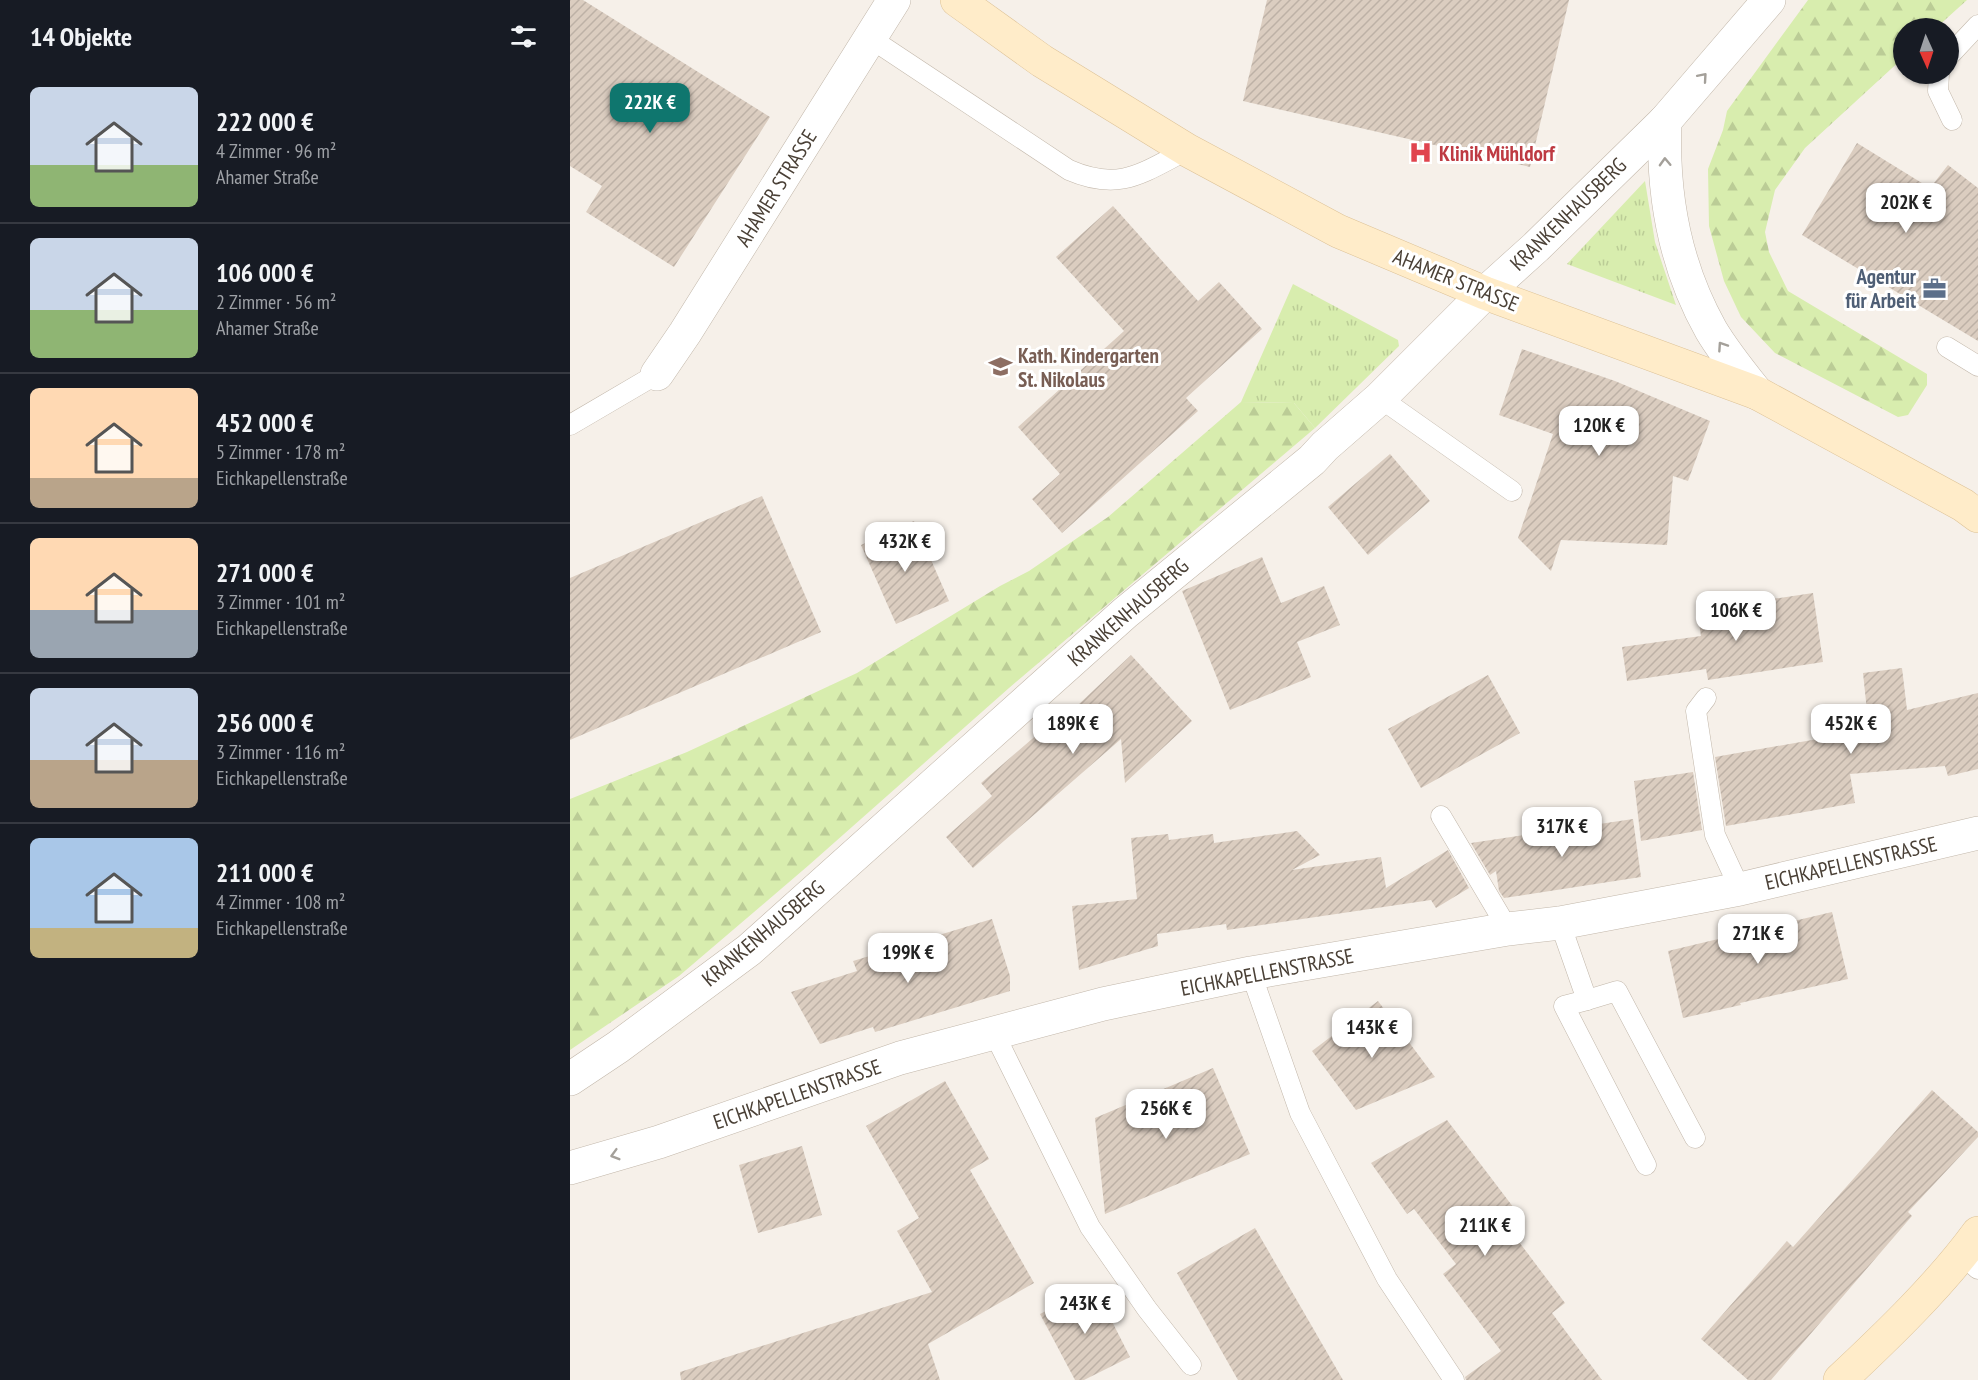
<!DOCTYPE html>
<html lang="de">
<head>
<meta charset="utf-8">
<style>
	:root { --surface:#171b24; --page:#242831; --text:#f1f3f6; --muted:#9ea1a6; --line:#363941; --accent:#0f766e }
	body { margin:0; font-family:"PT Sans Narrow",sans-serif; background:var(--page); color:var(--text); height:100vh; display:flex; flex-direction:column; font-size:22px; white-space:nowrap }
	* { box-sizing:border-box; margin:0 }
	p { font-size:20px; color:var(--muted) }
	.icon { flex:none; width:33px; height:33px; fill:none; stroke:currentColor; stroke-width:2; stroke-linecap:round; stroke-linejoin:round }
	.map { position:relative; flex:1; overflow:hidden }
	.panel { display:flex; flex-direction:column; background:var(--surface); width:570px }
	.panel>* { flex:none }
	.needle { width:39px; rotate:177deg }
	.tools { position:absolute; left:1323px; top:18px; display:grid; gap:12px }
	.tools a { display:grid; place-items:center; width:66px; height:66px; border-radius:50%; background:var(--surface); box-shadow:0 2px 4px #0004; font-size:30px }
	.price { position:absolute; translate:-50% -51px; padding:0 14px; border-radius:12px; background:#fff; color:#222; font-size:20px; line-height:39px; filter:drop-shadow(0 2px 3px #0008) }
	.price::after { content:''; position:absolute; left:50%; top:36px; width:18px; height:14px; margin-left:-9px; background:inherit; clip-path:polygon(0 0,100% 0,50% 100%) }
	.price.active { background:var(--accent); color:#fff }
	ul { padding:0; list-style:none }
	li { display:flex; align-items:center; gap:18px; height:150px; padding:0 30px }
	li+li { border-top:2px solid var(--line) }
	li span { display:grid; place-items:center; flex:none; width:168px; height:120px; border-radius:9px; color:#555 }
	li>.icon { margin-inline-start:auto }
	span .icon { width:72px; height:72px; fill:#fffc; stroke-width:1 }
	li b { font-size:26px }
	h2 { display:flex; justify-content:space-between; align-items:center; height:72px; padding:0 30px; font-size:26px }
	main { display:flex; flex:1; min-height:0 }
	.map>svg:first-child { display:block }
	.grass { fill:url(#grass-tufts) }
	.forest { fill:url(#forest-firs) }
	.building { fill:url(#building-hatch) }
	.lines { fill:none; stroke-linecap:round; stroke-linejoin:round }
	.lane-casing { stroke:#c2b7aa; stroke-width:21 }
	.street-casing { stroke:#c2b7aa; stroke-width:34 }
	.secondary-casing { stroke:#ddc297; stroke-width:34 }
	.lane { stroke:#fff; stroke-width:20 }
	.street { stroke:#fff; stroke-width:33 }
	.secondary { stroke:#ffecc9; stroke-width:33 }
	.oneway { stroke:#a4a09a }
	.labels { text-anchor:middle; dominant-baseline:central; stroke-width:6; stroke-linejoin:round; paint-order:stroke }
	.health-label { font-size:21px; font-weight:bold; fill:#be3a42; stroke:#fff; text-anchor:start }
	.street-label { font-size:21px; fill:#4a4036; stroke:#fff }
	.service-label { font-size:21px; font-weight:bold; fill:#4e5e75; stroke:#fff; text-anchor:end }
	.education-label { font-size:21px; font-weight:bold; fill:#785e54; stroke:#fff; text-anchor:start }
</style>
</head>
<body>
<main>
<section class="panel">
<h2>14 Objekte<svg class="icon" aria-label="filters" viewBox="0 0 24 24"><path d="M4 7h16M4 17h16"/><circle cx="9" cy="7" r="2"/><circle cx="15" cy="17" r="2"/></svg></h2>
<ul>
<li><span style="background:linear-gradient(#c9d6e8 65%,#8fb573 0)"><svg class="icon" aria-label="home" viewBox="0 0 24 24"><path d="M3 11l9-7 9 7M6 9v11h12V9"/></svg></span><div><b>222 000 €</b><p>4 Zimmer · 96 m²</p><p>Ahamer Straße</p></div></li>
<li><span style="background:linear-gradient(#c9d6e8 60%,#8fb573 0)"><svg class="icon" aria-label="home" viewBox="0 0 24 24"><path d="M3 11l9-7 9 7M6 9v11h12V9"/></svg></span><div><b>106 000 €</b><p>2 Zimmer · 56 m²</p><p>Ahamer Straße</p></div></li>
<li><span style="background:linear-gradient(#ffd9b3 75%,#b9a48a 0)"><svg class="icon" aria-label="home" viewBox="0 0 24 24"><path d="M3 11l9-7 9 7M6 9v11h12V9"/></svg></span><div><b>452 000 €</b><p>5 Zimmer · 178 m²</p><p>Eichkapellenstraße</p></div></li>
<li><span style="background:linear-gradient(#ffd9b3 60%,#9aa5b1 0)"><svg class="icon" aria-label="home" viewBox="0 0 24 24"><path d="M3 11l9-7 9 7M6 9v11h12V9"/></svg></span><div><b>271 000 €</b><p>3 Zimmer · 101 m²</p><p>Eichkapellenstraße</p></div></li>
<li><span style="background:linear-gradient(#c9d6e8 60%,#b9a48a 0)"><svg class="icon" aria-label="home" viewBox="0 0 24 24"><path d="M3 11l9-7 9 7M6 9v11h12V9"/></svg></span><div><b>256 000 €</b><p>3 Zimmer · 116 m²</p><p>Eichkapellenstraße</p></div></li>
<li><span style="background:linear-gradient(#a9c7e8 75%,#c2b280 0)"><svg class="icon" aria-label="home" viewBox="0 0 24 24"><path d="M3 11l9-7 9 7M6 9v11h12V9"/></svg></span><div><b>211 000 €</b><p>4 Zimmer · 108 m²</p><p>Eichkapellenstraße</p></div></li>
</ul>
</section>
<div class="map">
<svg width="1408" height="1380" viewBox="0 0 1408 1380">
	<defs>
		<pattern id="grass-tufts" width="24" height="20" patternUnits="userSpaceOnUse" patternTransform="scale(1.5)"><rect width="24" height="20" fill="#d8edae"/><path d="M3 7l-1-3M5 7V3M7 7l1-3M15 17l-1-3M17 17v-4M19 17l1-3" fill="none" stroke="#bbcc96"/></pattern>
		<pattern id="forest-firs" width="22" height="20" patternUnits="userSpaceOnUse" patternTransform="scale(1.5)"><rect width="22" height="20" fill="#d8edae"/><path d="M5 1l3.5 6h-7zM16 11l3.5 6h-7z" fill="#bbcc96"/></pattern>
		<pattern id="building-hatch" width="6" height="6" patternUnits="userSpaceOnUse" patternTransform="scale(1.5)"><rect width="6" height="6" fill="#dbcdc0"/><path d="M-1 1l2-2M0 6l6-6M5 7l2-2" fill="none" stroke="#bdb1a6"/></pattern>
	</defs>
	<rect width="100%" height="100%" fill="#f6f0e9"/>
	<g class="grass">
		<path d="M 1075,181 L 1085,242 L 1106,305 L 997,264 Z"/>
		<path d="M 723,284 L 828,340 L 829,346 L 745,428 L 724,403 L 671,402 Z"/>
	</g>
	<g class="forest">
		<path d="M 1238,0 L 1397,0 L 1366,28 L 1334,28 L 1333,58 L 1235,148 L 1205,190 L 1195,232 L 1199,252 L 1218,291 L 1357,374 L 1357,385 L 1338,415 L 1328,417 L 1205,353 L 1171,317 L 1154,281 L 1139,226 L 1138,169 L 1153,130 L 1157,111 Z"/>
		<path d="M 671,402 L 724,403 L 745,428 L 439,688 L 239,865 L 109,976 L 0,1050 L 0,799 L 117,752 L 287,673 L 430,586 L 459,571 L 538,517 Z"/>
	</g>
	<g class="building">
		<path d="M 0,0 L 13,0 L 200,117 L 104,267 L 16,212 L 32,186 L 0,166 Z"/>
		<path d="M 697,0 L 999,0 L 960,167 L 673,101 Z"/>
		<path d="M 1287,143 L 1360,188 L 1378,165 L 1408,188 L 1408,341 L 1232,235 Z"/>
		<path d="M 543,206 L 628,301 L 649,282 L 692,329 L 616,398 L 628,411 L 492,533 L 462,499 L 490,474 L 448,427 L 554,331 L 486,257 Z"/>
		<path d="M 952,349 L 1045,381 L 1140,421 L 1118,481 L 1103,476 L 1097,545 L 991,540 L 981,571 L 948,538 L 983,434 L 929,415 Z"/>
		<path d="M 820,454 L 860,501 L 798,555 L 758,507 Z"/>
		<path d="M 192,496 L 251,632 L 0,740 L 0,578 Z"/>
		<path d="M 344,521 L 379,601 L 326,624 L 291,545 Z"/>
		<path d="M 692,557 L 711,603 L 754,586 L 770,625 L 727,642 L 741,677 L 660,710 L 612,591 Z"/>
		<path d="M 1243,593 L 1253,662 L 1138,680 L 1136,669 L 1057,681 L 1052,647 L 1131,636 L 1127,610 Z"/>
		<path d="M 561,655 L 622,721 L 555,783 L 551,739 L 403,868 L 376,837 L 422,796 L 411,783 L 469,733 L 473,738 Z"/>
		<path d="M 1332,668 L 1337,710 L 1408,693 L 1408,769 L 1378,776 L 1375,766 L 1280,774 L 1285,803 L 1156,826 L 1145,757 L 1299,730 L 1293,673 Z"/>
		<path d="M 918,675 L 950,733 L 851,788 L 818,729 Z"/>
		<path d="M 1123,772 L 1132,830 L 1071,841 L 1064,781 Z"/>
		<path d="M 1063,819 L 1071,877 L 934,898 L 929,891 L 926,871 L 920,875 L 901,843 Z"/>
		<path d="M 727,831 L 750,855 L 722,870 L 811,857 L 816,888 L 878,850 L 899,888 L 866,908 L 861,900 L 657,930 L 656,924 L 587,934 L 588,946 L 509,970 L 502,906 L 567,899 L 561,838 L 598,834 L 599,840 L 643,834 L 644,843 Z"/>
		<path d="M 1262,912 L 1278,979 L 1170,1003 L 1171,1005 L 1113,1018 L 1098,951 Z"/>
		<path d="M 422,919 L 440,976 L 440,991 L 305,1032 L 303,1027 L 250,1044 L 221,992 L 287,971 L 283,961 Z"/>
		<path d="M 808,1001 L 865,1077 L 786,1110 L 742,1051 Z"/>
		<path d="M 643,1068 L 680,1154 L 535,1214 L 525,1118 Z"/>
		<path d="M 375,1081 L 419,1159 L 400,1170 L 464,1283 L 358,1344 L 370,1380 L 111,1380 L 110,1372 L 362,1292 L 327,1231 L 349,1218 L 296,1126 Z"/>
		<path d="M 1362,1090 L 1408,1132 L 1408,1137 L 1338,1212 L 1342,1216 L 1201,1380 L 1178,1380 L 1131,1339 L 1217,1241 L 1223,1247 Z"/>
		<path d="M 877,1120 L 950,1216 L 937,1226 L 995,1303 L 982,1313 L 1032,1380 L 896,1380 L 895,1377 L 931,1351 L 873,1274 L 886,1264 L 844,1209 L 837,1214 L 801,1163 Z"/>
		<path d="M 232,1146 L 252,1215 L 188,1233 L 169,1165 Z"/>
		<path d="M 685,1228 L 773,1380 L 668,1380 L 607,1273 Z"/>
		<path d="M 524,1286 L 560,1357 L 514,1380 L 505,1380 L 470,1314 Z"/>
	</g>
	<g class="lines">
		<defs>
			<g id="lane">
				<path d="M 300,38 L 499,170 C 550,192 572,173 617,150"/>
				<path d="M 1378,57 L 1408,25"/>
				<path d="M 1369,74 L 1368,91 L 1382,120"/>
				<path d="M 1377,347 L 1408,366"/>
				<path d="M 810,398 L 942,491"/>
				<path d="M 0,425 L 87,374"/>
				<path d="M 1136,698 L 1126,711 L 1145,835 L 1170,889"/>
				<path d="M 871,816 L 938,929"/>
				<path d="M 990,923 L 1017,1000 L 994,1006 L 1076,1165"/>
				<path d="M 681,973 L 730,1113 L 817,1279 L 884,1380"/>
				<path d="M 1017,1000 L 1047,991 L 1125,1138"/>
				<path d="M 424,1033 L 520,1227 L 577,1309 L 621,1365"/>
				<path d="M 1392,1255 L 1408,1269"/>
			</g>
			<g id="street">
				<path d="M 1095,121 C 1092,193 1105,266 1141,330 C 1154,352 1171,373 1187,393"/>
				<path d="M 87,374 L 115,333 L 324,0"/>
				<path d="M 0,1079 L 48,1047 L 179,950 L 555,613 L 742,460 L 755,446 L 810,398 L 915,293 L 966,247 L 1095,121 L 1199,0"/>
				<path d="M 0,1168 L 89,1142 L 330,1058 L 533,1004 L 681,973 L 938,929 L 990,923 L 1170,889 L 1408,833"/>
			</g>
			<g id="secondary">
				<path d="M 387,0 L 472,61 L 617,150 L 768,231 L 915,293 L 1187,393 L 1393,505 L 1408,516"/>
				<path d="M 1270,1380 C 1317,1336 1370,1285 1408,1233"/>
			</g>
		</defs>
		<use href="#lane" class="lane-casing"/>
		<use href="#street" class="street-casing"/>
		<use href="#secondary" class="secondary-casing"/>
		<use href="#lane" class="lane"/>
		<use href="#street" class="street"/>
		<use href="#secondary" class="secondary"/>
	</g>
	<defs><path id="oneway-chevron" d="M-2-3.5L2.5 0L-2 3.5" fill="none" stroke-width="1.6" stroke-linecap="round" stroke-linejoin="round" transform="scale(1.5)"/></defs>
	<g class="oneway">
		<use href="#oneway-chevron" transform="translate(1133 77) rotate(-49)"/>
		<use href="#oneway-chevron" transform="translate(1095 162) rotate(-92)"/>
		<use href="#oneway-chevron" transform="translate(1152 346) rotate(-124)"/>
		<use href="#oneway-chevron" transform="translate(45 1155) rotate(164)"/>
	</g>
	<defs>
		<symbol id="hospital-bare" viewBox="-9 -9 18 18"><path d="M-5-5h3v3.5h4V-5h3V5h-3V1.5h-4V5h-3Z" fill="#e0444e" stroke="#fff" stroke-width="2.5" paint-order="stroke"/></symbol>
		<symbol id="office-bare" viewBox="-9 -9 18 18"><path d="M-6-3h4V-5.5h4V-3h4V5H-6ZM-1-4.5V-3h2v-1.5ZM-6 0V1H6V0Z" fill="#5c6f8a" stroke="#fff" stroke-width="2.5" paint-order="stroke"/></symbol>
		<symbol id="school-bare" viewBox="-9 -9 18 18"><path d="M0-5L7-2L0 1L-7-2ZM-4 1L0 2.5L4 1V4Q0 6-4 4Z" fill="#8d6e63" stroke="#fff" stroke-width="2.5" paint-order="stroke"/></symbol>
	</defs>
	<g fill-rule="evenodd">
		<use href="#hospital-bare" x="834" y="136" width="33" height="33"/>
		<use href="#office-bare" x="1348" y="272" width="33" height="33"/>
		<use href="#school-bare" x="414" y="350" width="33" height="33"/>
	</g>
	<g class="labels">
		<g class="health-label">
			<text x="869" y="153">Klinik Mühldorf</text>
		</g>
		<g class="street-label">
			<text transform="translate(206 188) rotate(-58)">AHAMER STRASSE</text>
			<text transform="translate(998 214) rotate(-44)">KRANKENHAUSBERG</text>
			<text transform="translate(886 280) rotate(22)">AHAMER STRASSE</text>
			<text transform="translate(558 612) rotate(-41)">KRANKENHAUSBERG</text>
			<text transform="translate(1281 863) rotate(-13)">EICHKAPELLENSTRASSE</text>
			<text transform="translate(193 933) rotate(-40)">KRANKENHAUSBERG</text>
			<text transform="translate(697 972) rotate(-11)">EICHKAPELLENSTRASSE</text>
			<text transform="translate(227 1094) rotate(-19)">EICHKAPELLENSTRASSE</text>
		</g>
		<g class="service-label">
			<text x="1346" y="276">Agentur<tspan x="1346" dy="24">für Arbeit</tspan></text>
		</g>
		<g class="education-label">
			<text x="448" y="355">Kath. Kindergarten<tspan x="448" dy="24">St. Nikolaus</tspan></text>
		</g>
	</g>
</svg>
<div class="tools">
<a><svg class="needle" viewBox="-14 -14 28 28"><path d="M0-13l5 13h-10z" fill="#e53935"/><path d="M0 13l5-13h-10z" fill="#9ea1a6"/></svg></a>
</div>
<b class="price active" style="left:80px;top:134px">222K €</b>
<b class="price" style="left:1336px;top:234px">202K €</b>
<b class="price" style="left:1029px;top:457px">120K €</b>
<b class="price" style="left:335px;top:573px">432K €</b>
<b class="price" style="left:1166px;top:642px">106K €</b>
<b class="price" style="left:503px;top:755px">189K €</b>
<b class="price" style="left:1281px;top:755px">452K €</b>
<b class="price" style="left:992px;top:858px">317K €</b>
<b class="price" style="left:1188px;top:965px">271K €</b>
<b class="price" style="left:338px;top:984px">199K €</b>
<b class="price" style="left:802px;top:1059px">143K €</b>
<b class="price" style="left:596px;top:1140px">256K €</b>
<b class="price" style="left:915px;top:1257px">211K €</b>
<b class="price" style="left:515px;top:1335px">243K €</b>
</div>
</main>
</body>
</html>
